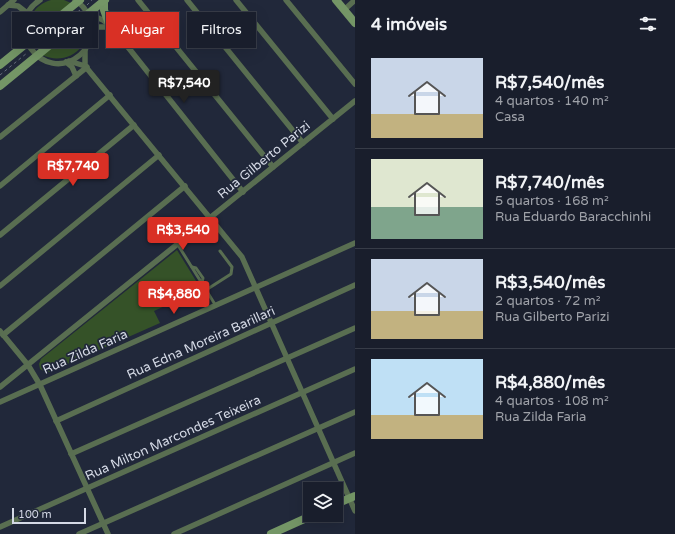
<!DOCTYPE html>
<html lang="pt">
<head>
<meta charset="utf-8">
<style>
	:root { --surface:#191e2c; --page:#262b38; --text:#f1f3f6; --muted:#9fa2a9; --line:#373c48; --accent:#d93025 }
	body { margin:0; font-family:"Varela Round",sans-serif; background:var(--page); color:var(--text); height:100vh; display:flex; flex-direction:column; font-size:15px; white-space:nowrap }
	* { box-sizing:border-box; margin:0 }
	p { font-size:13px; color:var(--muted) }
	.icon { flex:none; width:22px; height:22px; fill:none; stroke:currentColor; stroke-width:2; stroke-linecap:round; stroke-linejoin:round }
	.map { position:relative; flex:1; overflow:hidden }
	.sheet { display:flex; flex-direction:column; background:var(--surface); width:320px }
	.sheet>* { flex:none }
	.hud { position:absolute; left:12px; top:12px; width:283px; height:36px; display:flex; gap:8px }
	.buttons { position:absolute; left:303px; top:482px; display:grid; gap:8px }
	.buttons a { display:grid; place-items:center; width:40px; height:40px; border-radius:0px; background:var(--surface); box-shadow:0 4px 16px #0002,0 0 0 1px var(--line); font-size:20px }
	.scale { position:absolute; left:12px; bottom:10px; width:74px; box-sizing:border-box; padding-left:4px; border:2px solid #d4d9e5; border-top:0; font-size:11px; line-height:14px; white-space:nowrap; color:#d4d9e5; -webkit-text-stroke:3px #21283a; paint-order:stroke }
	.price { position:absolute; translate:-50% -34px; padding:0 9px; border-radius:4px; background:var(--accent); color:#fff; font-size:13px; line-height:26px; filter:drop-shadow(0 1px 2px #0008) }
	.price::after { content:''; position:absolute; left:50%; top:24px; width:12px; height:9px; margin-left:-6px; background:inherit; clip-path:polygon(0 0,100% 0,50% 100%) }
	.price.current { background:#222; color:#fff }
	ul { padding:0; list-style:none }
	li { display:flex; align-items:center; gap:12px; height:100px; padding:0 16px }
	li+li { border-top:1px solid var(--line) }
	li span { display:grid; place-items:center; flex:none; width:112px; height:80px; border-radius:0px; color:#555 }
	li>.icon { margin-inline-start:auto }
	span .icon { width:48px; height:48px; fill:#fffc; stroke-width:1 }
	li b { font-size:17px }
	h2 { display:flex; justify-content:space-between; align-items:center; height:48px; padding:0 16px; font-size:17px }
	.tag { padding:0 14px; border-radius:0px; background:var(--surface); box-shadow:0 4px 16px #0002,0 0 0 1px var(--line); font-size:14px; line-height:36px }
	.tag.current { background:var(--accent); color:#fff }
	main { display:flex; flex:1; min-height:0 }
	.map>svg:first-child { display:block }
	.green { fill:#355228 }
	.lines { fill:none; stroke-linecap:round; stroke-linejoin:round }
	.path { stroke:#666d7c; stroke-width:1; stroke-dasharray:3 3; stroke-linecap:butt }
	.lane { stroke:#596e51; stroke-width:3 }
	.street { stroke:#596e51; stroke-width:5.5 }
	.secondary { stroke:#749666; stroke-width:8 }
	.labels { text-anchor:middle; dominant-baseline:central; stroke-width:3.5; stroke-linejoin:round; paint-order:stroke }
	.street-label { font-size:13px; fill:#d4d9e5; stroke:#21283a }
</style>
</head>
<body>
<main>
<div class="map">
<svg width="355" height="534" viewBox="0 0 355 534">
	<rect width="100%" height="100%" fill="#21283a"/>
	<g class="green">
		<path d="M 51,0 L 64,0 L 71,3 L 28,37 C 25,20 34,5 51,0 Z"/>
		<path d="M 86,20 C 94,46 67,67 42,55 Z"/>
		<path d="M 177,250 L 201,289 L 154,311 L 160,323 L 47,373 L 40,369 L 39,364 L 41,359 Z"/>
	</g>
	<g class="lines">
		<g class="path">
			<path d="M 87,5 L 92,0"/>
			<path d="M 36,46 L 80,10"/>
			<path d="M 0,75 L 27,53"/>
		</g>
		<g class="lane">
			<path d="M 178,245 L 216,306"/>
			<path d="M 192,267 L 196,268 L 203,278 L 202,283"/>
			<path d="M 206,290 L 231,274 L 232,267 L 220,251"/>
		</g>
		<g class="street">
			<path d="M 40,0 C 0,26 43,86 80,55 C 87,49 91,40 92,31 C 92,19 86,7 75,0"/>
			<path d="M 138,0 L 273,167"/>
			<path d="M 187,0 L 303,143"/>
			<path d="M 236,0 L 333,119"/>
			<path d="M 286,0 L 355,84"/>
			<path d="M 8,5 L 18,6 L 27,13"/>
			<path d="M 344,10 L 355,0"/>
			<path d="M 0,12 L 14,0"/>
			<path d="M 88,14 L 103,20 L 112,27 L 243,192"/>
			<path d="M 92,32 L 97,27 L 111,27"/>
			<path d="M 85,50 L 85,66"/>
			<path d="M 69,61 L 85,66"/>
			<path d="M 66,62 L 72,67 L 76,76"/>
			<path d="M 85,66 L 242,257 L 355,511"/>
			<path d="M 0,137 L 87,67"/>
			<path d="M 0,186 L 110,95"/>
			<path d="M 0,235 L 134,125"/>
			<path d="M 0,286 L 159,155"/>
			<path d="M 0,331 L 28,365 L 40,385 L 108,534"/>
			<path d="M 3,335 L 185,186"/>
			<path d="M 0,387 L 355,101"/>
			<path d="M 0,402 L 355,243"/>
			<path d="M 56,421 L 355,285"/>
			<path d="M 71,454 L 355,328"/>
			<path d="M 0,527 L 355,369"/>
			<path d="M 79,534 L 355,412"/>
			<path d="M 174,534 L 355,453"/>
		</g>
		<g class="secondary">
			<path d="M 104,0 L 104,10 L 109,24"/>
			<path d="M 336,0 L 355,23"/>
			<path d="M 0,65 L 80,0"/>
			<path d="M 0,86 L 105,0"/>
			<path d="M 336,504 L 355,496"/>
			<path d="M 271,534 L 313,515"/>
		</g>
	</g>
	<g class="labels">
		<g class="street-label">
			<text transform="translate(264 160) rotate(-39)">Rua Gilberto Parizi</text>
			<text transform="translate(201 343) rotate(-24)">Rua Edna Moreira Barillari</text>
			<text transform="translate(85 352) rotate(-24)">Rua Zilda Faria</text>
			<text transform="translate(173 438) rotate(-24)">Rua Milton Marcondes Teixeira</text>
		</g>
	</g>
</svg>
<div class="buttons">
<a><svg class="icon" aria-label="layers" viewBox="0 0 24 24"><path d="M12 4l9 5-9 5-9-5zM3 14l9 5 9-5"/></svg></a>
</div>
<div class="scale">100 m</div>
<b class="price current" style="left:184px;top:104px">R$7,540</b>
<b class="price" style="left:73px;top:187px">R$7,740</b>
<b class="price" style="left:183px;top:251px">R$3,540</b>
<b class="price" style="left:174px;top:315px">R$4,880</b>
<div class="hud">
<a class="tag">Comprar</a>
<a class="tag current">Alugar</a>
<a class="tag">Filtros</a>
</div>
</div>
<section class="sheet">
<h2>4 imóveis<svg class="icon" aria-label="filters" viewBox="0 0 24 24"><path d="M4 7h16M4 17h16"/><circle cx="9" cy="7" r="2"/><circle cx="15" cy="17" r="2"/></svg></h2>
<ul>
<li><span style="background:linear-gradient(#c9d6e8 70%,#c2b280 0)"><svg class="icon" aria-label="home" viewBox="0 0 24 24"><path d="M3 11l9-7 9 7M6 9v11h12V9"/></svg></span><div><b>R$7,540/mês</b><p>4 quartos · 140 m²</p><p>Casa</p></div></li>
<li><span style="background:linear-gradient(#dfe7d0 60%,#7fa58c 0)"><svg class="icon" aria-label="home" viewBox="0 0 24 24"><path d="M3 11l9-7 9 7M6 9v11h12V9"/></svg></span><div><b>R$7,740/mês</b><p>5 quartos · 168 m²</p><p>Rua Eduardo Baracchinhi</p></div></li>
<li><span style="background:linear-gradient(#c9d6e8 65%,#c2b280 0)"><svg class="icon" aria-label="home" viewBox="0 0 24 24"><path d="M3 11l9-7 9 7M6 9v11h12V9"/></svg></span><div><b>R$3,540/mês</b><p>2 quartos · 72 m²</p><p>Rua Gilberto Parizi</p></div></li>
<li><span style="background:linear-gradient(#bfe0f5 70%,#c2b280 0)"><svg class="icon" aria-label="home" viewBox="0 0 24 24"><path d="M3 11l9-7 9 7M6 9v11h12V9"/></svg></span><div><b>R$4,880/mês</b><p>4 quartos · 108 m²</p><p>Rua Zilda Faria</p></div></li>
</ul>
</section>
</main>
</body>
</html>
